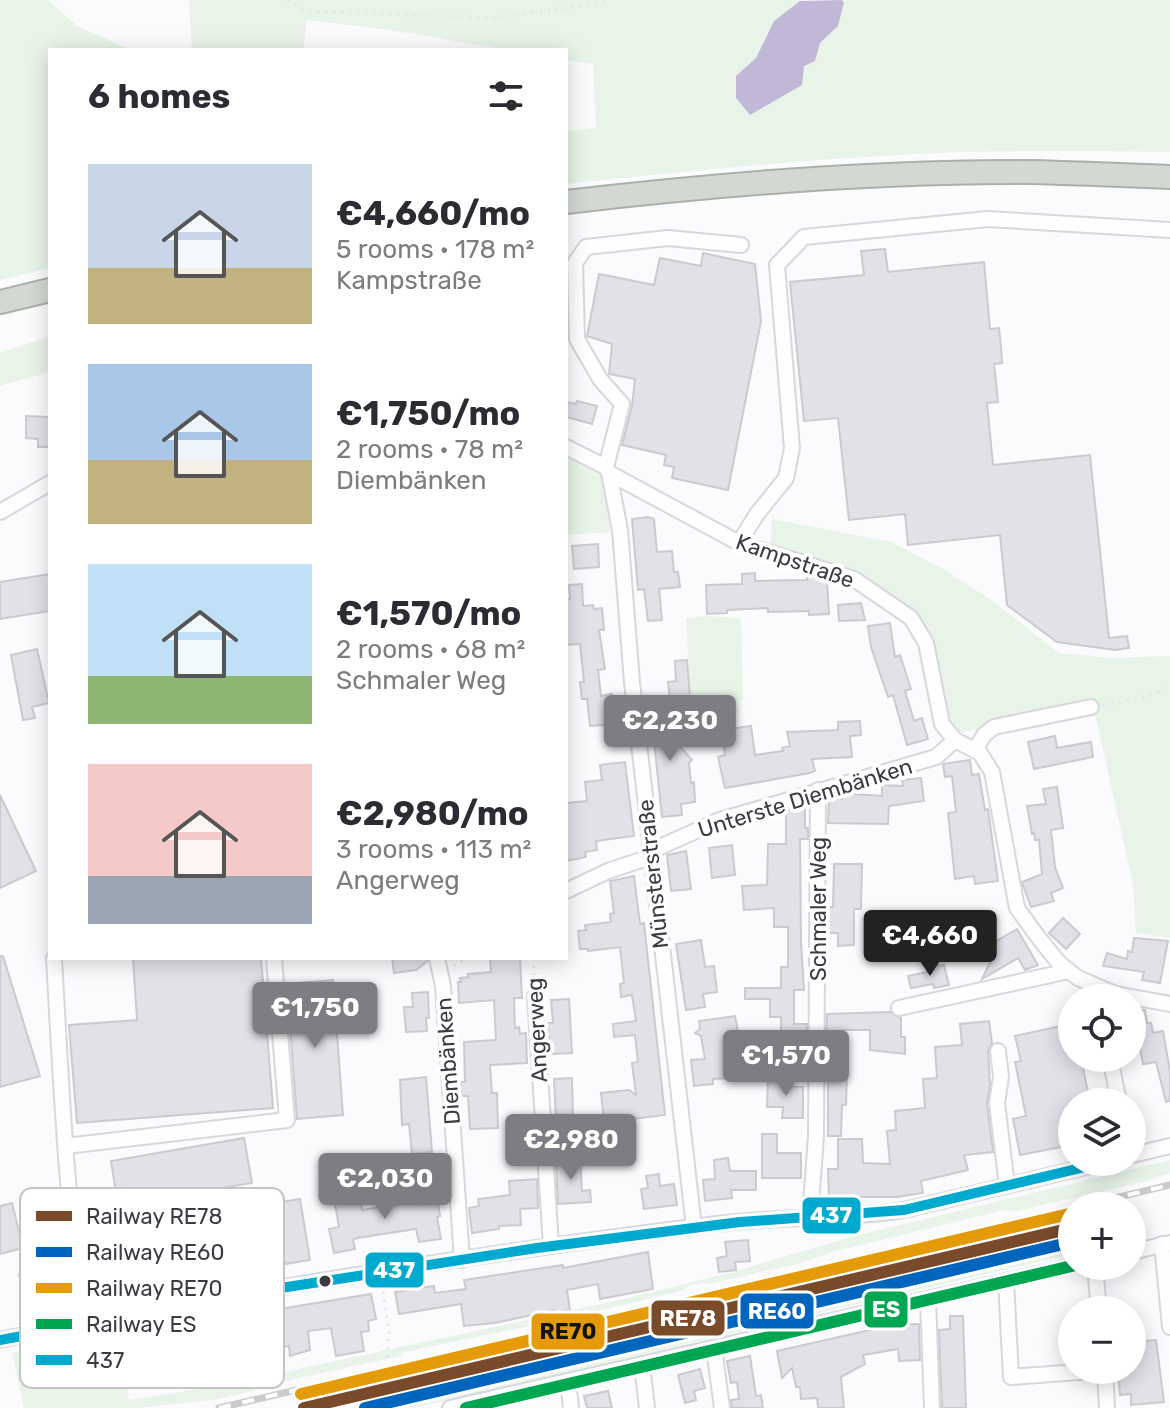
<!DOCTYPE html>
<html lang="en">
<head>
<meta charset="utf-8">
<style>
	:root { --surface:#fff; --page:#f2f2f3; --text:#2b2b33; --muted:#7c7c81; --accent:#7f7d84 }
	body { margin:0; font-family:Rubik,sans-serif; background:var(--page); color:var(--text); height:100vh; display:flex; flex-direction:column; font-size:30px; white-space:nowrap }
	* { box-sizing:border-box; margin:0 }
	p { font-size:26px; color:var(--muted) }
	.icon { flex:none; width:44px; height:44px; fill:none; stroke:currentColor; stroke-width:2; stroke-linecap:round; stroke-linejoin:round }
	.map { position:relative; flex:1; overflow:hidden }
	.panel { position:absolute; left:48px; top:48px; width:520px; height:912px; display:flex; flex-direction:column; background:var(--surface); border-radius:0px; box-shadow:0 4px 20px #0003 }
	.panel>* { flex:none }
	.buttons { position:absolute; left:1058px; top:984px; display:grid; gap:16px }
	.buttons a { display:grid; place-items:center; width:88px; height:88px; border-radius:50%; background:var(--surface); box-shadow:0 4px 20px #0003; font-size:40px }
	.price { position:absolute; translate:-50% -68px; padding:0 18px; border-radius:8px; background:var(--accent); color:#fff; font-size:26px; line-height:52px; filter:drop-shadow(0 2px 4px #0008) }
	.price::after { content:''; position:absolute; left:50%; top:48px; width:24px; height:18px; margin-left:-12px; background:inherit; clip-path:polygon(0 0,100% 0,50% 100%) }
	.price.selected { background:#222; color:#fff }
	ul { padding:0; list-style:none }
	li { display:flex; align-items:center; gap:24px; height:200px; padding:0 40px }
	li span { display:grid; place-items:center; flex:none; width:224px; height:160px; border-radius:0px; color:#555 }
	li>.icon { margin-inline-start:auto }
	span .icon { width:96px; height:96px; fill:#fffc; stroke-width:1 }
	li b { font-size:34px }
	h2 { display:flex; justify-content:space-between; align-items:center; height:96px; padding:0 40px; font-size:34px }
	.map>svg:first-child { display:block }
	.green { fill:#e8f4e8 }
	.water { fill:#c0b8d6 }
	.building { fill:#e3e1e8; stroke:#cbcace; stroke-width:2 }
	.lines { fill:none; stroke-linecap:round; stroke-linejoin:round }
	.minor-casing { stroke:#d8d7dd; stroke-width:18 }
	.highway-casing { stroke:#aab0aa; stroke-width:26 }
	.path { stroke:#e5e5e6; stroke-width:3; stroke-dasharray:2 6; stroke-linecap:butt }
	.minor { stroke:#fefeff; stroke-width:14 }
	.highway { stroke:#d3d9d2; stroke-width:22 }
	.rail-casing { stroke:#cbcbcd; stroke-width:7 }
	.rail { stroke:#fff; stroke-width:4; stroke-dasharray:12; stroke-linecap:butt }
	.bus-1-casing { stroke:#fff; stroke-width:16 }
	.bus-1 { stroke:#00a9ce; stroke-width:10 }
	.rail-1-casing { stroke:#fff; stroke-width:18 }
	.rail-2-casing { stroke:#fff; stroke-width:18 }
	.rail-3-casing { stroke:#fff; stroke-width:18 }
	.rail-4-casing { stroke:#fff; stroke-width:18 }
	.rail-1 { stroke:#7a4b2a; stroke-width:12 }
	.rail-2 { stroke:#0065bd; stroke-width:12 }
	.rail-3 { stroke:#e49b07; stroke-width:12 }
	.rail-4 { stroke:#00a651; stroke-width:12 }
	.bus-dot { fill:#3c3a43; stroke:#fff; stroke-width:3 }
	.labels { text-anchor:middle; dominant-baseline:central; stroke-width:8; stroke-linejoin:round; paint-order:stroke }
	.street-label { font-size:22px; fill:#3c3a43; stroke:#fff }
	.key { fill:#fff; stroke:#c4c4c7; stroke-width:2 }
	.key-label { font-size:22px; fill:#3c3a43 }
	.line-badge { stroke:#fff; stroke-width:3 }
	.badge-label { font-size:22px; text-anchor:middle; font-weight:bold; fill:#fff }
	.pale-badge-label { font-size:22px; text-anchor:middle; font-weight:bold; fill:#111 }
</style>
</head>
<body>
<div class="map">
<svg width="1170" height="1408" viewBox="0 0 1170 1408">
	<rect width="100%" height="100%" fill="#fbfafd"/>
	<g class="green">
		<path d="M 0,0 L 48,0 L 77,26 L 131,50 L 50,50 L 50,268 L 0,280 Z"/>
		<path d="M 189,0 L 802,0 L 774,21 L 756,58 L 736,76 L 751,115 L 763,107 L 804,66 L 820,43 L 838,26 L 844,3 L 842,0 L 1170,0 L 1170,152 C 1084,151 999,150 913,154 C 797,160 682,172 566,184 L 566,131 L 596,128 L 593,64 L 566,60 L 566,50 L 508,50 L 390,30 L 307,20 L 303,50 L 192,50 Z"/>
		<path d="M 50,336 L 50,372 L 0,386 L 0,353 Z"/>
		<path d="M 566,454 L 601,473 L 611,532 L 566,535 Z"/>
		<path d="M 772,519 L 891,542 L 945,570 L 991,600 L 1059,653 L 1110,658 L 1170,656 L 1170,938 L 1136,933 L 1133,884 L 1093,705 L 955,734 C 933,702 945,683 934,651 C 915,592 822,570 770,549 Z"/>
		<path d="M 708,616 L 741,618 L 743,700 L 691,704 L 686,618 Z"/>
		<path d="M 1170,1160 L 1170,1173 L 1147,1181 L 1016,1211 L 1004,1210 L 832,1252 L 800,1263 L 714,1283 L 692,1284 L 682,1291 L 571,1317 L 560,1316 L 539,1324 L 404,1352 L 401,1356 L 262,1386 L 252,1391 L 219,1399 L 138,1408 L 24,1408 L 12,1353 L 119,1332 L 129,1400 L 224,1385 L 624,1299 L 733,1272 L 854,1236 Z"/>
		<path d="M 1072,1246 L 1072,1254 L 412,1408 L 376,1408 Z"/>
	</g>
	<path class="water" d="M 842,0 L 844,3 L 838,26 L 820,43 L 815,61 L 804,66 L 802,85 L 750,115 L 736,98 L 736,76 L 756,58 L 774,21 L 800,1 Z"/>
	<g class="building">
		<path d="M 885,249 L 888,272 L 984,262 L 990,329 L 999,328 L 1001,347 L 1002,363 L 994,364 L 998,402 L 987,403 L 993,465 L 1090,455 L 1109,638 L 1127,636 L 1129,648 L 1115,650 L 1057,642 L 1007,605 L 1000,535 L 908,545 L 905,514 L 849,520 L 838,418 L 804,421 L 790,282 L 864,275 L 861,251 Z"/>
		<path d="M 703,253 L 755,264 L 761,321 L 728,490 L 672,478 L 674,467 L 664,465 L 666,455 L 622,445 L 632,406 L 635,379 L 609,374 L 612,344 L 587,336 L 599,274 L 654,285 L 660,258 L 701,266 Z"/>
		<path d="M 577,401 L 597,406 L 592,424 L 566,417 L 566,402 L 576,404 Z"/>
		<path d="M 26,416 L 50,417 L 50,447 L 38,447 L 38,439 L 26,438 Z"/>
		<path d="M 648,517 L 654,519 L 657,552 L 672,551 L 674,572 L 678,572 L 680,587 L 659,589 L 662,620 L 648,621 L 644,589 L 638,590 L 632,519 Z"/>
		<path d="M 598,544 L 599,567 L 574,569 L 572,546 Z"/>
		<path d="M 755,573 L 755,581 L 807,580 L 807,576 L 810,576 L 827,581 L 829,614 L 809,615 L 809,611 L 768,612 L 768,608 L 727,610 L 727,613 L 707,614 L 706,585 L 742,584 L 742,574 Z"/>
		<path d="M 50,574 L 50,611 L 0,619 L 0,582 Z"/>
		<path d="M 582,584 L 583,606 L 593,605 L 594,609 L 602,608 L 604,630 L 599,630 L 605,669 L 598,670 L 601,696 L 612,694 L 615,724 L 590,726 L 587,699 L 582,699 L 580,682 L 584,682 L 580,644 L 566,645 L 566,599 L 570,599 L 569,585 Z"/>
		<path d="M 861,603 L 865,620 L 839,621 L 838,605 Z"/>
		<path d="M 890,623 L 895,657 L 900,655 L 911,689 L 905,691 L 914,721 L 922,718 L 928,739 L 907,745 L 893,695 L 888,697 L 871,647 L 868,626 Z"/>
		<path d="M 37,649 L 49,703 L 32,707 L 35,718 L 23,720 L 11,655 Z"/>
		<path d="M 687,660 L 690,697 L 670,699 L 668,682 L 676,681 L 675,661 Z"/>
		<path d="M 670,700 L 674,737 L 672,737 L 692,760 L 689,763 L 691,783 L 694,782 L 695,802 L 681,804 L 682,815 L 662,817 L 650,702 Z"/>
		<path d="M 860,721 L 861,735 L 850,736 L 852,757 L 812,759 L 815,771 L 810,773 L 725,788 L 718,757 L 725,755 L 722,730 L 751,726 L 755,755 L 783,751 L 782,748 L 790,746 L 787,732 L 838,730 L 838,722 Z"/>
		<path d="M 1055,736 L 1057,748 L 1091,742 L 1093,757 L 1034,769 L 1028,742 Z"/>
		<path d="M 970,760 L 972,775 L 979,774 L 985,810 L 988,809 L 998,881 L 975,884 L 974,876 L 955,879 L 948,813 L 956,812 L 952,776 L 945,777 L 943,764 Z"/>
		<path d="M 625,762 L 634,836 L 596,841 L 597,850 L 585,852 L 586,857 L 566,861 L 566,803 L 587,801 L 585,782 L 602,780 L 600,765 Z"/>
		<path d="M 921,778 L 924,801 L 889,806 L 888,824 L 828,823 L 829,799 L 842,799 L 842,795 L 854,791 L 854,794 L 882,796 L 882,785 L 903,786 L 902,780 Z"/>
		<path d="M 1057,787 L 1063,828 L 1051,830 L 1055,867 L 1063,888 L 1051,893 L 1054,901 L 1031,907 L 1022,882 L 1042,874 L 1039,840 L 1035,840 L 1034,833 L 1032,834 L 1027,806 L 1046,804 L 1043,789 Z"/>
		<path d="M 0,795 L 36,871 L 0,888 Z"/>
		<path d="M 792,809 L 805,809 L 805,828 L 808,828 L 808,839 L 800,839 L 801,943 L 804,990 L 794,990 L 794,1024 L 807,1024 L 806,1050 L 781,1050 L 781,1017 L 770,1017 L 770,999 L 745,999 L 745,988 L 781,988 L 781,967 L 788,967 L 788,927 L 774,927 L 774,908 L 744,910 L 742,886 L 767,885 L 768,844 L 786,844 L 786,811 Z"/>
		<path d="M 732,845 L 735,875 L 712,878 L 709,848 Z"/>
		<path d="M 686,851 L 691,889 L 671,891 L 667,855 Z"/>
		<path d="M 834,864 L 862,864 L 861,909 L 854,909 L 854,945 L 838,946 L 838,933 L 828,933 L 828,907 L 833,907 Z"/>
		<path d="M 634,876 L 640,924 L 644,923 L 665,1115 L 625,1120 L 627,1137 L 606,1140 L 601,1093 L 629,1090 L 636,1095 L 632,1063 L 638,1062 L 635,1035 L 614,1037 L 613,1024 L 636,1021 L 632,995 L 621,997 L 620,984 L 624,983 L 620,947 L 588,951 L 588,949 L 580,949 L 578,931 L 586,930 L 585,925 L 611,922 L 610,914 L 614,913 L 610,881 Z"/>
		<path d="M 1063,918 L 1080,934 L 1066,949 L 1049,933 Z"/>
		<path d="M 1017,929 L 1038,965 L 1025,970 L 1018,958 L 982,979 L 992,958 L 986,947 Z"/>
		<path d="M 1134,938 L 1168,941 L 1160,983 L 1142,980 L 1144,972 L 1103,966 L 1107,953 L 1127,959 L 1128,951 L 1132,952 Z"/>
		<path d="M 701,940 L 705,967 L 714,966 L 717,992 L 703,994 L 705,1007 L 686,1010 L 676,944 Z"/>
		<path d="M 0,956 L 3,956 L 40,1076 L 0,1087 Z"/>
		<path d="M 133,958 L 261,958 L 273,1108 L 77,1123 L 69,1025 L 137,1020 Z"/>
		<path d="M 392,958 L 427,958 L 428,961 L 416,970 L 394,973 Z"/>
		<path d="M 520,958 L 522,998 L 514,998 L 515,1028 L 519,1027 L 520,1034 L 526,1033 L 527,1063 L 490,1065 L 492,1093 L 497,1093 L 498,1128 L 470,1129 L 468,1096 L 461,1096 L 460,1082 L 465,1082 L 464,1042 L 496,1040 L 494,1000 L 459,1003 L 458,982 L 461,982 L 460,978 L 468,977 L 468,974 L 491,972 L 490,959 Z"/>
		<path d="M 944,965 L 949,985 L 934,988 L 933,984 L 911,988 L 908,976 L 932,971 L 932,967 Z"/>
		<path d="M 333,980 L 343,1115 L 297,1119 L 287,984 Z"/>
		<path d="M 428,992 L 429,1018 L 426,1018 L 427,1031 L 406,1032 L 404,1007 L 413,1007 L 412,993 Z"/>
		<path d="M 569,999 L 572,1053 L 551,1054 L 547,1023 L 553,1023 L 551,1000 Z"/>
		<path d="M 1132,1009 L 1145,1010 L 1147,1023 L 1151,1023 L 1153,1033 L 1163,1031 L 1170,1071 L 1170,1101 L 1166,1102 L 1156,1062 L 1143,1064 L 1136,1025 L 1132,1026 Z"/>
		<path d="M 890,1012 L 901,1018 L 901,1037 L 905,1037 L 905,1054 L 870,1050 L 870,1030 L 844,1030 L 843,1049 L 826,1049 L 827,1014 Z"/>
		<path d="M 735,1016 L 741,1047 L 744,1046 L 744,1062 L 729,1063 L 731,1078 L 713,1079 L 713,1084 L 694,1086 L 691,1060 L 705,1059 L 701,1036 L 695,1033 L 700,1029 L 699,1021 Z"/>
		<path d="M 989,1021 L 992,1043 L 988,1051 L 990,1085 L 987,1104 L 993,1152 L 964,1155 L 968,1170 L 921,1181 L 923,1193 L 896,1197 L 829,1197 L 828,1169 L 838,1169 L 838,1139 L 862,1139 L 863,1163 L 890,1164 L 887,1131 L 896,1130 L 895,1111 L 925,1108 L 923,1079 L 937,1078 L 935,1047 L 962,1045 L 960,1024 Z"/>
		<path d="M 1061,1026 L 1066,1053 L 1072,1052 L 1072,1058 L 1081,1058 L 1090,1102 L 1072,1102 L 1072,1145 L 1020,1155 L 1013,1119 L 1026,1116 L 1015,1062 L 1021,1061 L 1015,1036 Z"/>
		<path d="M 828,1072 L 847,1072 L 846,1105 L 842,1105 L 841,1136 L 828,1136 Z"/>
		<path d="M 426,1077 L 432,1152 L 412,1154 L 409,1124 L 402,1125 L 400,1080 Z"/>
		<path d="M 572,1078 L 573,1119 L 567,1119 L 561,1128 L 556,1119 L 554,1079 Z"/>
		<path d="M 768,1078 L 783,1078 L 783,1086 L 803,1087 L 803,1118 L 782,1118 L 783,1107 L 767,1107 Z"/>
		<path d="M 762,1134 L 777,1134 L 777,1153 L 801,1153 L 801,1178 L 762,1178 Z"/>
		<path d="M 244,1138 L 252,1183 L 118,1205 L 111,1161 Z"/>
		<path d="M 580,1157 L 582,1191 L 590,1190 L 591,1202 L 558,1204 L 556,1159 Z"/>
		<path d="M 728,1158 L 730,1171 L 756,1171 L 756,1190 L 731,1190 L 732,1198 L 705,1201 L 703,1180 L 715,1179 L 714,1160 Z"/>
		<path d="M 659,1174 L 660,1186 L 674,1184 L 677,1205 L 644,1209 L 641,1189 L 648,1188 L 646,1176 Z"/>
		<path d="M 537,1179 L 538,1208 L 520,1209 L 521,1225 L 499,1226 L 499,1229 L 472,1233 L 469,1208 L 479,1206 L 478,1199 L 510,1195 L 509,1181 Z"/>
		<path d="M 420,1188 L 423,1205 L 438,1202 L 440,1216 L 437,1217 L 441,1239 L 419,1242 L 416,1229 L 357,1238 L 353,1240 L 355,1249 L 334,1253 L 329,1229 L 339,1227 L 335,1204 L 361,1201 L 362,1210 L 408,1203 L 407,1191 Z"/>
		<path d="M 300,1199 L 310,1260 L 285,1264 L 278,1225 L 255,1231 L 257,1243 L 177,1257 L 175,1244 L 171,1245 L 169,1241 L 167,1228 L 277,1209 L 276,1203 Z"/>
		<path d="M 12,1203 L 23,1248 L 0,1254 L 0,1206 Z"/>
		<path d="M 748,1240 L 750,1261 L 735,1262 L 736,1270 L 719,1272 L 717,1258 L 727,1256 L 725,1242 Z"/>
		<path d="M 648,1252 L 653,1289 L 600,1299 L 598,1284 L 567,1290 L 570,1310 L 556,1313 L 555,1310 L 495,1323 L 464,1326 L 461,1304 L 399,1314 L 395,1292 L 434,1286 L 435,1293 L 466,1289 L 464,1280 L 563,1265 L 563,1268 Z"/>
		<path d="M 35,1272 L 36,1282 L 60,1278 L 66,1310 L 42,1314 L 39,1295 L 23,1294 L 19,1274 Z"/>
		<path d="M 371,1294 L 376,1319 L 368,1321 L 369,1331 L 361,1332 L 364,1351 L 336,1356 L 331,1328 L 308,1331 L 310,1350 L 290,1356 L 289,1346 L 233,1358 L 231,1345 L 213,1348 L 212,1340 L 187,1344 L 189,1357 L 137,1361 L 133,1339 L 165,1333 L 165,1328 Z"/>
		<path d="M 950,1316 L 963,1316 L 966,1408 L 942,1408 L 939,1330 L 950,1329 Z"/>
		<path d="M 919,1324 L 920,1360 L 899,1361 L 898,1349 L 863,1355 L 865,1364 L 841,1377 L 844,1408 L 818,1408 L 817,1398 L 801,1399 L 800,1387 L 796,1387 L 792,1368 L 782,1378 L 777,1351 L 892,1325 Z"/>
		<path d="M 1156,1340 L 1164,1402 L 1131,1405 L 1131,1394 L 1120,1395 L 1118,1374 L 1131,1373 L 1132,1370 L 1132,1342 Z"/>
		<path d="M 750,1356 L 756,1396 L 761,1395 L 763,1408 L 732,1408 L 731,1400 L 739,1399 L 737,1382 L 731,1383 L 727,1361 Z"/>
		<path d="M 700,1369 L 705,1388 L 694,1391 L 696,1400 L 685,1403 L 678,1375 Z"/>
		<path d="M 608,1391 L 612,1408 L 587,1408 L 584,1396 Z"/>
	</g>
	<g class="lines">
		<defs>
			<g id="minor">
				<path d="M 566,447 L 606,467 L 609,473 L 739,543 L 854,579 L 911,618 L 926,643 L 942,724 L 955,740 L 980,753 L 992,772 L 1017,908 L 1038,937 L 1059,963 L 1078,978 L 1115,994 L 1170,1004"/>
				<path d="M 606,467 L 622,404 L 600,379 L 577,339 L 575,263 L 586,247 L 668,238 L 741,245"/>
				<path d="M 609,473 L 620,530 L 632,682 L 694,1227"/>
				<path d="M 0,512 L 50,483"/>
				<path d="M 739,543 L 757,514 L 786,478 L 792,448 L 777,265 L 804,237 L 988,219 L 1170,230"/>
				<path d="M 975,750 L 984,735 L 994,727 L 1091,707"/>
				<path d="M 566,891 L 608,871 L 644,859 L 660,847 L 720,820 L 936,757 L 955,740"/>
				<path d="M 54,958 C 61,1080 66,1202 84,1323"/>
				<path d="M 437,958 L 443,986 L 462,1260"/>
				<path d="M 535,996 L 551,1246"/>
				<path d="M 899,1008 L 1069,971"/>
				<path d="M 998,1051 L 1001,1077 L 997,1103 L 1007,1186"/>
				<path d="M 1110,1058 L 1119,1102"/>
				<path d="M 66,1146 L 287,1120 L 274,958"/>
				<path d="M 1132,1155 L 1170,1146"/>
				<path d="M 810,1218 L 816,1136 L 818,790"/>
				<path d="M 1162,1244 L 1170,1327"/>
				<path d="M 1132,1252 L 1170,1243"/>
				<path d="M 1095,1266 L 1099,1310"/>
				<path d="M 1006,1281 L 1011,1377 L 1105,1370"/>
				<path d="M 928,1299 L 932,1408"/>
				<path d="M 0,1340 C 237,1291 477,1254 717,1224 C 779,1216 841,1220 904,1210 L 1106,1162"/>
				<path d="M 714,1348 L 722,1408"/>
				<path d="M 642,1365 L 647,1408"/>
				<path d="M 1105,1370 L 1107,1408"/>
				<path d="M 568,1381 L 571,1408"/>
				<path d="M 450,1408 L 1072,1266"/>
			</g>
			<g id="highway">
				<path d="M 566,202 C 719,184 875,171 1029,172 C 1076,173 1123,175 1170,177"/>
				<path d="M 0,302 L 50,290"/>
			</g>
		</defs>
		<use href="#minor" class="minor-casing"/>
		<use href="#highway" class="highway-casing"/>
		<g class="path">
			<path d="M 288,0 L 305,11 L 493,18 L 589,5 L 605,0"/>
			<path d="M 1103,705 L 1146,697 L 1170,686"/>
			<path d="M 533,958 L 535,982"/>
			<path d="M 454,966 L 467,958"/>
			<path d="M 382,1284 L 389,1334 L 387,1358"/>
			<path d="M 397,1402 L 399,1408"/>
		</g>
		<use href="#minor" class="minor"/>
		<use href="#highway" class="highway"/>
		<defs>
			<g id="rail">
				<path d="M 1081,1206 L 1170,1185"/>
				<path d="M 219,1408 L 1072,1208"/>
			</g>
		</defs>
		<use href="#rail" class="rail-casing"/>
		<use href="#rail" class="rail"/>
		<defs>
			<path id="bus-1" d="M 0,1340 L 268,1290 L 537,1248 L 740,1222 L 904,1210 L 1106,1162"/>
		</defs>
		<use href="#bus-1" class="bus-1-casing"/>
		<use href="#bus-1" class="bus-1"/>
		<defs>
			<path id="rail-1" d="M 304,1408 L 1072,1228"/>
			<path id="rail-2" d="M 365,1408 L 1072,1242"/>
			<path id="rail-3" d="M 301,1394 L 1069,1214"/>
			<path id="rail-4" d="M 466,1408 L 1072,1266"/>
		</defs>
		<use href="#rail-1" class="rail-1-casing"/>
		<use href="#rail-2" class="rail-2-casing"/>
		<use href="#rail-3" class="rail-3-casing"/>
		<use href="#rail-4" class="rail-4-casing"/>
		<use href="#rail-1" class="rail-1"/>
		<use href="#rail-2" class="rail-2"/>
		<use href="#rail-3" class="rail-3"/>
		<use href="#rail-4" class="rail-4"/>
	</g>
	<circle class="bus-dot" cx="325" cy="1281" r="7"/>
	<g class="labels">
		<g class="street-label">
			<text transform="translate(795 561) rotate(19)">Kampstraße</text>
			<text transform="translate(805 798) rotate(-17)">Unterste Diembänken</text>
			<text transform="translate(653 874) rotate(-96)">Münsterstraße</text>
			<text transform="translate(818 909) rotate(-90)">Schmaler Weg</text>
			<text transform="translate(537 1030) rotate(-93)">Angerweg</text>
			<text transform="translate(448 1061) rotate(-94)">Diembänken</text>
		</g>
	</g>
	<rect x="20" y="1188" width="264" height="200" rx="12" class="key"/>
	<rect x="36" y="1211" width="36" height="10" fill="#7a4b2a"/>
	<rect x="36" y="1247" width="36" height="10" fill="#0065bd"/>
	<rect x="36" y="1283" width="36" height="10" fill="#e49b07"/>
	<rect x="36" y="1319" width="36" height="10" fill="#00a651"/>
	<rect x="36" y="1355" width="36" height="10" fill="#00a9ce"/>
	<g class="key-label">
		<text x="86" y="1224">Railway RE78</text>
		<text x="86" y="1260">Railway RE60</text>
		<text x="86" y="1296">Railway RE70</text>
		<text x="86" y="1332">Railway ES</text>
		<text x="86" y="1368">437</text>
	</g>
	<g class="line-badge">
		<rect x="801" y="1196" width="61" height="39" rx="8" fill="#00a9ce"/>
		<rect x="364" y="1251" width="61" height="38" rx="8" fill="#00a9ce"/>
		<rect x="863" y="1290" width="46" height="39" rx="8" fill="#00a651"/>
		<rect x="739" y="1292" width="76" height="38" rx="8" fill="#0065bd"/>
		<rect x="650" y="1299" width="76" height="38" rx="8" fill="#7a4b2a"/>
		<rect x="530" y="1312" width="76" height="39" rx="8" fill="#e49b07"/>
	</g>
	<g class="badge-label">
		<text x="831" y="1223">437</text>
		<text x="394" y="1278">437</text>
		<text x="886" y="1317">ES</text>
		<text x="777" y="1319">RE60</text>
		<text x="688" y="1326">RE78</text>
	</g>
	<g class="pale-badge-label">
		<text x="568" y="1339">RE70</text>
	</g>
</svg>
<div class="buttons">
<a><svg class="icon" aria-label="locate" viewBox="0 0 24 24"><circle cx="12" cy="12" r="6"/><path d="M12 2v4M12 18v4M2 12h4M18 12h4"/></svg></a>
<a><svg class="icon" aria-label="layers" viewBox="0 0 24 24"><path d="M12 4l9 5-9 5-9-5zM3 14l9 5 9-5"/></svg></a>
<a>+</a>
<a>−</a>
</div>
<b class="price" style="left:670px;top:763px">€2,230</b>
<b class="price selected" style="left:930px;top:978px">€4,660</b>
<b class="price" style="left:315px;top:1050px">€1,750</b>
<b class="price" style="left:786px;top:1098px">€1,570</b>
<b class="price" style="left:571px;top:1182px">€2,980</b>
<b class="price" style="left:385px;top:1221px">€2,030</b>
<section class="panel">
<h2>6 homes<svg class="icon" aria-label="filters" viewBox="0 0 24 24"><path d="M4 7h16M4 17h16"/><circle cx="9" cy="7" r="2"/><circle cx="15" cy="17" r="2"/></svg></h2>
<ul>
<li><span style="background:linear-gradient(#c9d6e8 65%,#c2b280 0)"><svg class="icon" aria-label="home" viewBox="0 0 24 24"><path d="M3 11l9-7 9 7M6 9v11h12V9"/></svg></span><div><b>€4,660/mo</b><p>5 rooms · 178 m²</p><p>Kampstraße</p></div></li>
<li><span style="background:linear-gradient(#a9c7e8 60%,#c2b280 0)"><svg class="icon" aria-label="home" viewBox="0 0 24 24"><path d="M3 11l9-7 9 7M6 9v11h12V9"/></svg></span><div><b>€1,750/mo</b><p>2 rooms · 78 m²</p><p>Diembänken</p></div></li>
<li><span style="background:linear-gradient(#bfe0f5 70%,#8fb573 0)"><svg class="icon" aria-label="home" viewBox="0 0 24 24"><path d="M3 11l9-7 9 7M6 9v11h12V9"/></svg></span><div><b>€1,570/mo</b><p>2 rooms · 68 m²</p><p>Schmaler Weg</p></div></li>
<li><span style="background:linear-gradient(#f6c9c9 70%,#9aa5b1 0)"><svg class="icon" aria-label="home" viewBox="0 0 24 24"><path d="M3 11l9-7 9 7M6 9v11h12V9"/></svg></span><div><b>€2,980/mo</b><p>3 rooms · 113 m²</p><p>Angerweg</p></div></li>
</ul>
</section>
</div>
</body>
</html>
